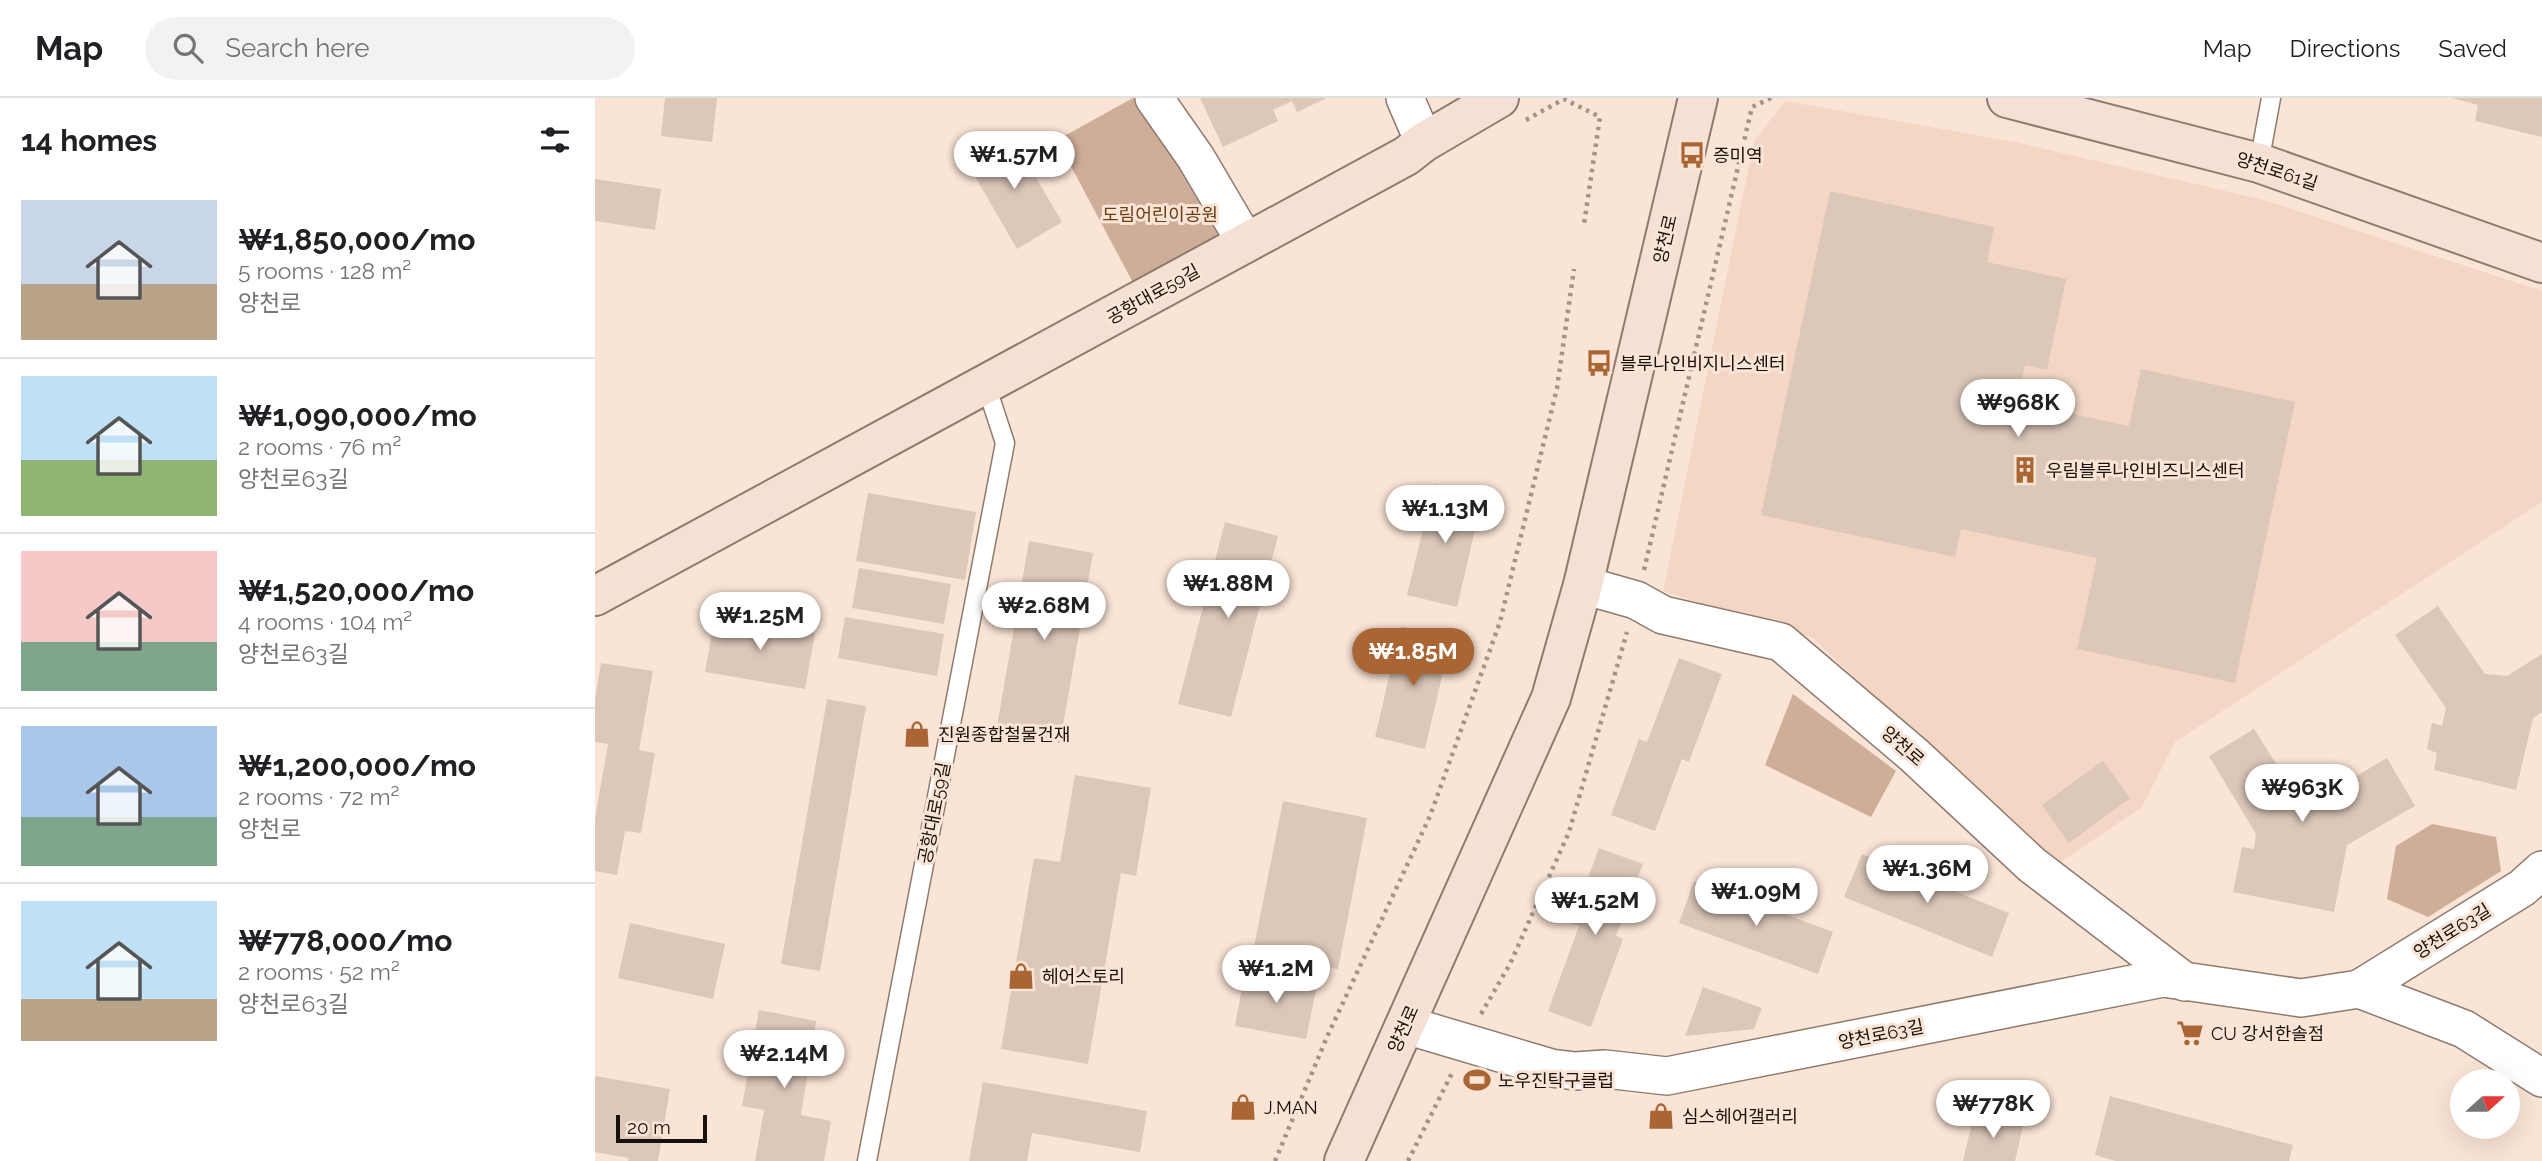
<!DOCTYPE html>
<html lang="en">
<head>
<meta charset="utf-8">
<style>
	:root { --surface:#fff; --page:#f2f2f2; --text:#202124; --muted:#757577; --line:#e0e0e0; --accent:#a96634 }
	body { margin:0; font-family:Raleway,"Noto Sans KR",sans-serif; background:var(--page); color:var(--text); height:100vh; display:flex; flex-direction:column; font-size:26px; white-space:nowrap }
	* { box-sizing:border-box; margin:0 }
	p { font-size:23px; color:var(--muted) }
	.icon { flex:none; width:38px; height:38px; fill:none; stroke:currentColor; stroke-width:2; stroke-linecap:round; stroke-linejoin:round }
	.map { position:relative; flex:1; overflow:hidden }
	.drawer { display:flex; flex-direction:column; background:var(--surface); width:595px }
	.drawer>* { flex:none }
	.needle { width:46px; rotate:69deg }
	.tools { position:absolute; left:1855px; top:971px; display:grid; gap:14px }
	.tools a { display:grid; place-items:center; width:70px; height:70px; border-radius:50%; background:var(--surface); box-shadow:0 7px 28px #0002; font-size:35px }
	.scale { position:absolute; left:21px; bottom:18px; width:91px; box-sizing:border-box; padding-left:7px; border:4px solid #18110c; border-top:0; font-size:19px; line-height:24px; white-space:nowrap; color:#18110c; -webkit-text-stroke:5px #fae4d6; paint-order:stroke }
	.price { position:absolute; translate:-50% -60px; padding:0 16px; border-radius:24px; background:#fff; color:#222; font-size:23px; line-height:46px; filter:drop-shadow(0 2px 4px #0008) }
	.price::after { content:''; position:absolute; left:50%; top:42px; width:21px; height:16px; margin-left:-10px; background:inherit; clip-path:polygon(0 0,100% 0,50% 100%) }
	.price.current { background:var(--accent); color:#fff }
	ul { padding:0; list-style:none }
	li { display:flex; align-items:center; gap:21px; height:175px; padding:0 21px }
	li+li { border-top:2px solid var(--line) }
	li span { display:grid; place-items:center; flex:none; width:196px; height:140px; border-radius:0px; color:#555 }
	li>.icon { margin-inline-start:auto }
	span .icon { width:84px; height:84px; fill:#fffc; stroke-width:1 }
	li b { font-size:30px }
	h2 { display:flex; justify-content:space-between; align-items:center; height:84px; padding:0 21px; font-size:30px }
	header { display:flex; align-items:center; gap:42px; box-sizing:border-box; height:98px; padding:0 35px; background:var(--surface); border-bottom:2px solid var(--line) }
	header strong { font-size:33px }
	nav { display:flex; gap:38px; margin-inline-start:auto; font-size:24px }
	.search { width:490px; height:63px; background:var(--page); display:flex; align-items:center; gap:18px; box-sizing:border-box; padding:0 24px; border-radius:38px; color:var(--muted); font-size:26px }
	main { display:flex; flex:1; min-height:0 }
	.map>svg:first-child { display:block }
	.built { fill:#f3d7c4 }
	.green { fill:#ceae99 }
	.building { fill:#dcc7b9 }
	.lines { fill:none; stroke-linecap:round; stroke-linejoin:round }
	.service-casing { stroke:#8f7b6e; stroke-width:21 }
	.minor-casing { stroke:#8f7b6e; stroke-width:40 }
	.secondary-casing { stroke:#8f7b6e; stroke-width:42 }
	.path { stroke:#a49389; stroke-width:4.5; stroke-dasharray:3.5 5; stroke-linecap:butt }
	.service { stroke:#fff; stroke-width:18 }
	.minor { stroke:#fff; stroke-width:37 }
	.secondary { stroke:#f4e1d4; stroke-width:38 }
	.labels { text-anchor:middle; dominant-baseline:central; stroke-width:6; stroke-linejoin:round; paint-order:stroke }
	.poi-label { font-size:18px; fill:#18110c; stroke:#fae4d6; text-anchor:start }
	.street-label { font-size:18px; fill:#18110c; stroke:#fae4d6 }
	.park-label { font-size:18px; fill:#6b3b16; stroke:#fae4d6 }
</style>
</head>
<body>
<header>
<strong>Map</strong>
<div class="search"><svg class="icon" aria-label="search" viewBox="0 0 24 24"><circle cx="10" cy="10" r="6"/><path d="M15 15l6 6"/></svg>Search here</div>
<nav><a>Map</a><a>Directions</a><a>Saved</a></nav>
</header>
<main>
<section class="drawer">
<h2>14 homes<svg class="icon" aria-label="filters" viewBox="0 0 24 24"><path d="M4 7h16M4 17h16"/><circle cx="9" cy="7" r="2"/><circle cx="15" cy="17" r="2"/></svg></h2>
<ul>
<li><span style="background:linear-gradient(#c9d6e8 60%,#b9a48a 0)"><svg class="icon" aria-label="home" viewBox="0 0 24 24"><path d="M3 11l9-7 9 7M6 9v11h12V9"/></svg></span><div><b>₩1,850,000/mo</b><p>5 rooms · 128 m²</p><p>양천로</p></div></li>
<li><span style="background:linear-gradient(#bfe0f5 60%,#8fb573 0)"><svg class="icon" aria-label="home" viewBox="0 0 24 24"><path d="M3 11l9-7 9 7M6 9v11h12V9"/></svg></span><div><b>₩1,090,000/mo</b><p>2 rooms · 76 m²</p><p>양천로63길</p></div></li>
<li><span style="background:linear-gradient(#f6c9c9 65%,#7fa58c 0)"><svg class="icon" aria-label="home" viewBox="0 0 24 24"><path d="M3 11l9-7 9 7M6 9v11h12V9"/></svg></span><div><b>₩1,520,000/mo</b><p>4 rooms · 104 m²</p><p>양천로63길</p></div></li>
<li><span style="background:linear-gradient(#a9c7e8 65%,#7fa58c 0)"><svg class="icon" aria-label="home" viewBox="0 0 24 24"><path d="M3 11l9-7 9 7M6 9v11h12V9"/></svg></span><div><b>₩1,200,000/mo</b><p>2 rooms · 72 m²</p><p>양천로</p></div></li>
<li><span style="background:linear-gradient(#bfe0f5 70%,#b9a48a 0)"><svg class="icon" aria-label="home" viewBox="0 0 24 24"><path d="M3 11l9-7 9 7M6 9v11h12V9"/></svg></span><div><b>₩778,000/mo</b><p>2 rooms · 52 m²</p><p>양천로63길</p></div></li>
</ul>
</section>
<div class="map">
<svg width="1947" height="1063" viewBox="0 0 1947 1063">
	<rect width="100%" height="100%" fill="#fae4d6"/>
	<path class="built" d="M 1190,3 L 1420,44 L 1669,102 L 1947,193 L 1947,404 L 1580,644 L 1547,709 L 1464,765 L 1436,750 L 1218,540 L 1068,493 L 1159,43 Z"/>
	<g class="green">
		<path d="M 538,0 L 555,0 L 645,141 L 544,196 L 462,42 Z"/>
		<path d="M 1198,596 L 1301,673 L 1276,719 L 1170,667 Z"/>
		<path d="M 1837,726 L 1901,739 L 1906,773 L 1833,819 L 1792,801 L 1801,748 Z"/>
	</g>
	<g class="building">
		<path d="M 70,0 L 122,0 L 117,44 L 66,38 Z"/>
		<path d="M 605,0 L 732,0 L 702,14 L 697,3 L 678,12 L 683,23 L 628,49 Z"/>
		<path d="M 1857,0 L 1947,0 L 1947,39 L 1880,23 L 1883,7 Z"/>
		<path d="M 415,35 L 467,124 L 422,151 L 370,61 Z"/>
		<path d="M 0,81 L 66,91 L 60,132 L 0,123 Z"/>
		<path d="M 1235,93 L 1399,129 L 1392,164 L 1471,181 L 1452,272 L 1430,267 L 1422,304 L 1534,328 L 1546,271 L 1700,304 L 1640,585 L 1482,551 L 1502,460 L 1366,431 L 1360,459 L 1166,417 Z"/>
		<path d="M 839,386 L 888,397 L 862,509 L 812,497 Z"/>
		<path d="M 273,395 L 381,414 L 370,482 L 261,463 Z"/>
		<path d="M 630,424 L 683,438 L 636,619 L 583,606 Z"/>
		<path d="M 434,443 L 498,455 L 465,645 L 401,634 Z"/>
		<path d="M 264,470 L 356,486 L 349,526 L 257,510 Z"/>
		<path d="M 1843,508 L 1890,576 L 1912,578 L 1947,556 L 1947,614 L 1938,620 L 1921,692 L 1839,672 L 1842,655 L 1832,651 L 1837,625 L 1847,628 L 1851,610 L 1800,537 Z"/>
		<path d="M 120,518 L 220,535 L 210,591 L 110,574 Z"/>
		<path d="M 250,519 L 349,536 L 342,578 L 243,560 Z"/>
		<path d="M 806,528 L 856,540 L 830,651 L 780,639 Z"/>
		<path d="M 1084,560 L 1127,576 L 1094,664 L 1087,661 L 1060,733 L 1016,717 L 1044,641 L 1052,644 Z"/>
		<path d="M 6,565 L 58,573 L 44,652 L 60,655 L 46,735 L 30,733 L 22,777 L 0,773 L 0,721 L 13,646 L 0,644 L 0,602 Z"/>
		<path d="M 232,601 L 271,608 L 225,873 L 186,866 Z"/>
		<path d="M 1659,631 L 1698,692 L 1729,697 L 1792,660 L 1820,708 L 1752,747 L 1739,814 L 1638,794 L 1647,749 L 1659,751 L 1661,736 L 1614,658 Z"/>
		<path d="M 1508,663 L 1535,700 L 1474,745 L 1447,707 Z"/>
		<path d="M 480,677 L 556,690 L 541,778 L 526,775 L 493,966 L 406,951 L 439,760 L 465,764 Z"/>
		<path d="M 688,703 L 772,720 L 743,871 L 658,854 Z"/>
		<path d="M 1004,750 L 1048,766 L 1021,838 L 1028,841 L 996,929 L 953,913 L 984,828 L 976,825 Z"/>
		<path d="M 1267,756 L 1414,815 L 1397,859 L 1249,799 Z"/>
		<path d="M 1099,783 L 1238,834 L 1223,876 L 1084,825 Z"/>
		<path d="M 35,825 L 130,846 L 118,901 L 23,880 Z"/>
		<path d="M 650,873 L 722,887 L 711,941 L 640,928 Z"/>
		<path d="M 1108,889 L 1167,910 L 1159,931 L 1090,938 Z"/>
		<path d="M 164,912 L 221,923 L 206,1017 L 236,1023 L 229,1063 L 160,1063 L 169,1012 L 147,1008 Z"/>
		<path d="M 0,978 L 75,991 L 63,1063 L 33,1063 L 34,1060 L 0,1054 Z"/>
		<path d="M 388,984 L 552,1013 L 545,1054 L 437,1035 L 432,1063 L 374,1063 Z"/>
		<path d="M 1515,998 L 1698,1047 L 1694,1063 L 1521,1063 L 1500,1057 Z"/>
		<path d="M 1379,1016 L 1428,1028 L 1420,1063 L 1368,1063 Z"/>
	</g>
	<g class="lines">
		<defs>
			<g id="service">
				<path d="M 1664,65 L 1676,0"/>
				<path d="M 272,1063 L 410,345 L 391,287"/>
			</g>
			<g id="minor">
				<path d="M 559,0 L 601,60 L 651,145"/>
				<path d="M 810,0 L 829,44"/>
				<path d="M 988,487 L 1041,502 L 1068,517 L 1186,544 L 1319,657 L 1437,767 L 1590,884"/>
				<path d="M 1764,891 L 1927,790 L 1947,772"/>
				<path d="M 811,927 L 956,970 L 980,973 L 1010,971 L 1072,978 L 1568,880 L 1706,900 L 1764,891 L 1869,931 L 1947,980"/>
			</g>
			<g id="secondary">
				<path d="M 1412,0 L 1664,65 L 1947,165"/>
				<path d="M 0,498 L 811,58 L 829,44 L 904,0"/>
				<path d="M 749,1063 L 956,600 L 988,487 L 1103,0"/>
			</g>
		</defs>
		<use href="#service" class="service-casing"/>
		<use href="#minor" class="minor-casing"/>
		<use href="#secondary" class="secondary-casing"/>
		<g class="path">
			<path d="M 931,22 L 969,1 L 1005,19 L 989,126"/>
			<path d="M 1049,472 L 1157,9 L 1176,0"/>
			<path d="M 886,916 L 915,866 L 974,734 L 1032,534"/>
			<path d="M 680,1063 L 732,939 L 835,718 L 905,524 L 962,290 L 979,171"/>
			<path d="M 813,1063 L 858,973"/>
		</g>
		<use href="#service" class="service"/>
		<use href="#minor" class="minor"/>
		<use href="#secondary" class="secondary"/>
	</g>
	<defs>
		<symbol id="bus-bare" viewBox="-9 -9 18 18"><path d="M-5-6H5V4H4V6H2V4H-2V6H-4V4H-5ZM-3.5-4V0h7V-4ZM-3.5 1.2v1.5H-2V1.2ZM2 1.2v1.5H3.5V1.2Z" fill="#a96634" stroke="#fae4d6" stroke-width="2.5" paint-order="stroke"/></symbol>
		<symbol id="building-bare" viewBox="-9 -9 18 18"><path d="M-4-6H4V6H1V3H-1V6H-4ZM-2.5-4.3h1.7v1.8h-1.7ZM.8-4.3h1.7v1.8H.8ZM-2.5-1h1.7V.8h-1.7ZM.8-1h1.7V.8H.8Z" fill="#a96634" stroke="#fae4d6" stroke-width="2.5" paint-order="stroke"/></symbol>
		<symbol id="shop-bare" viewBox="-9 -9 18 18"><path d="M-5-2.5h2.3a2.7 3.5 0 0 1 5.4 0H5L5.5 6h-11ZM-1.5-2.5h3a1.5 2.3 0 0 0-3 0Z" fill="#a96634" stroke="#fae4d6" stroke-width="2.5" paint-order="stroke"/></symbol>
		<symbol id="supermarket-bare" viewBox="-9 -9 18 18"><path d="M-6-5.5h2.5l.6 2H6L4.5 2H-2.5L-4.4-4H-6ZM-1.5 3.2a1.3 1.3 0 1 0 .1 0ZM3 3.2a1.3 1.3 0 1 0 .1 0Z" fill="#a96634" stroke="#fae4d6" stroke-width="2.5" paint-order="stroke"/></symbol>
		<symbol id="stadium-bare" viewBox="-9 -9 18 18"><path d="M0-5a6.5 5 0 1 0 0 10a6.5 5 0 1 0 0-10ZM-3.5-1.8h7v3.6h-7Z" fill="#a96634" stroke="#fae4d6" stroke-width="2.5" paint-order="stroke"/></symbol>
	</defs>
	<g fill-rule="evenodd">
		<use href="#bus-bare" x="1078" y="38" width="38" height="38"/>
		<use href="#bus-bare" x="985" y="246" width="38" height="38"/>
		<use href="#building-bare" x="1411" y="353" width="38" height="38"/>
		<use href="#shop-bare" x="303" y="617" width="38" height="38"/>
		<use href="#shop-bare" x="407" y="859" width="38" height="38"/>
		<use href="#supermarket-bare" x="1576" y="916" width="38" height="38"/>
		<use href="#stadium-bare" x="863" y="963" width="38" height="38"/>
		<use href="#shop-bare" x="629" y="990" width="38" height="38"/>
		<use href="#shop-bare" x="1047" y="999" width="38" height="38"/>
	</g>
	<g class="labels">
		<g class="poi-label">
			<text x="1118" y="57">증미역</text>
			<text x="1025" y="265">블루나인비지니스센터</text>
			<text x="1451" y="372">우림블루나인비즈니스센터</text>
			<text x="343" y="636">진원종합철물건재</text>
			<text x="447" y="878">헤어스토리</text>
			<text x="1616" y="935">CU 강서한솔점</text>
			<text x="903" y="982">노우진탁구클럽</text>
			<text x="669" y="1009">J.MAN</text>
			<text x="1087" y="1018">심스헤어갤러리</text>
		</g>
		<g class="street-label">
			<text transform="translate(1682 73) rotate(18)">양천로61길</text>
			<text transform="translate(1070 141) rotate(-77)">양천로</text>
			<text transform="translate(558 196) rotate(-29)">공항대로59길</text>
			<text transform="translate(1308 648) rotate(41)">양천로</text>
			<text transform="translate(339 715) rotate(-79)">공항대로59길</text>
			<text transform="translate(1857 833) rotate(-32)">양천로63길</text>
			<text transform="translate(808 931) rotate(-66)">양천로</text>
			<text transform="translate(1286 936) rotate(-11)">양천로63길</text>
		</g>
		<g class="park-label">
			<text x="565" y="116">도림어린이공원</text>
		</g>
	</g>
</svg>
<div class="tools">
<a><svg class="needle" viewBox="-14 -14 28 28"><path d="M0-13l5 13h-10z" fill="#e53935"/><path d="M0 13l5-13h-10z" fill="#757577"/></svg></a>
</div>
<div class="scale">20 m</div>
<b class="price" style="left:419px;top:93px">₩1.57M</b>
<b class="price" style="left:1423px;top:341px">₩968K</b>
<b class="price" style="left:850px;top:447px">₩1.13M</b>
<b class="price" style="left:633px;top:522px">₩1.88M</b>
<b class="price" style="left:449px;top:544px">₩2.68M</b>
<b class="price" style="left:165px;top:554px">₩1.25M</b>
<b class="price current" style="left:818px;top:590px">₩1.85M</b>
<b class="price" style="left:1707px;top:726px">₩963K</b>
<b class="price" style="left:1332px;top:807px">₩1.36M</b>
<b class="price" style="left:1161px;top:830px">₩1.09M</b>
<b class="price" style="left:1000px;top:839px">₩1.52M</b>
<b class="price" style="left:681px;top:907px">₩1.2M</b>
<b class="price" style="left:189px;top:992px">₩2.14M</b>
<b class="price" style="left:1398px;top:1042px">₩778K</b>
</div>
</main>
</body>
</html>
